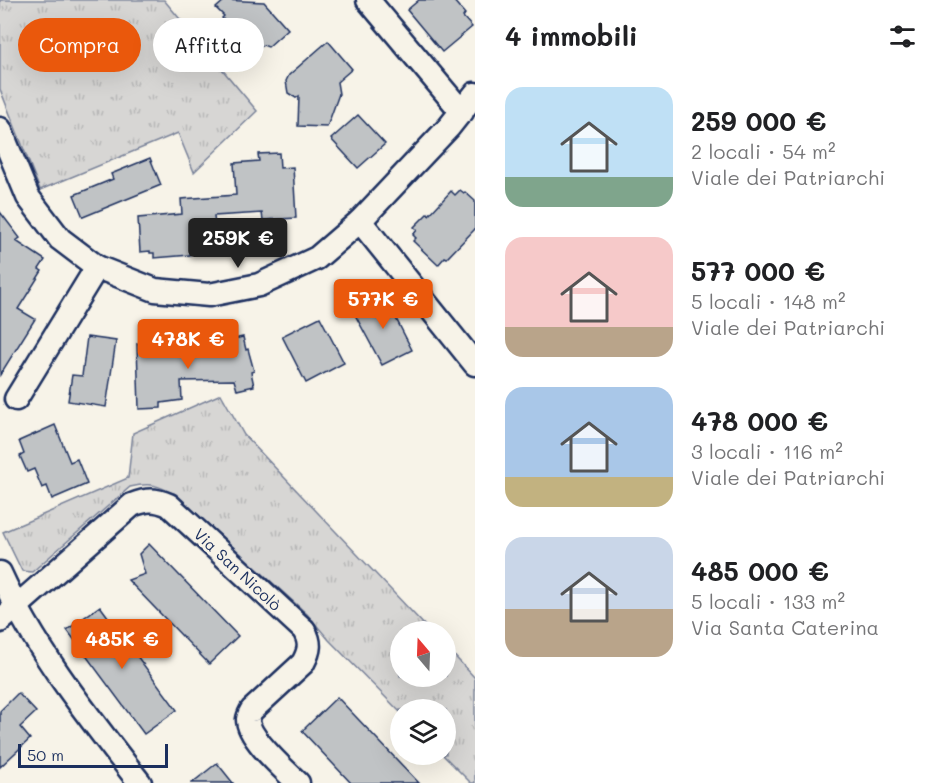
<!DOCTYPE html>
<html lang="it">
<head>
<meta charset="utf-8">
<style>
	:root { --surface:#fff; --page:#f2f2f2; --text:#202124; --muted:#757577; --accent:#ea580c }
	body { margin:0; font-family:Mali,sans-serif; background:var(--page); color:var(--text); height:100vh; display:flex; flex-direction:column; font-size:22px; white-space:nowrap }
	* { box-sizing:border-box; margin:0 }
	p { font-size:20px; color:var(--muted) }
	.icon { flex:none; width:33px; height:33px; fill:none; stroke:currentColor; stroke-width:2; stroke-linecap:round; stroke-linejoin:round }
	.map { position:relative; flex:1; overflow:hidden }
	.drawer { display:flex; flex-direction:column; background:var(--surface); width:474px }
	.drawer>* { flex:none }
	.guide { position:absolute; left:18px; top:18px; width:366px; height:54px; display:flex; gap:12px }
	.needle { width:39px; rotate:341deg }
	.controls { position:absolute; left:390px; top:621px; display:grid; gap:12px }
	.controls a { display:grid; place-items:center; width:66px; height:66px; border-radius:50%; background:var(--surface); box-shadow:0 6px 24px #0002; font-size:30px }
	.scale { position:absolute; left:18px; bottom:15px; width:150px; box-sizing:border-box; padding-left:6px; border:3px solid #1b2f5e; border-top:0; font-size:16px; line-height:21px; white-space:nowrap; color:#1b2f5e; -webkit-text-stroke:4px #f7f3e8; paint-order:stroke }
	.price { position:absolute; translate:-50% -51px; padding:0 14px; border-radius:6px; background:var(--accent); color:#fff; font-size:20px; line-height:39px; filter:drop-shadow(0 2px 3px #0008) }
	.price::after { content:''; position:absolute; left:50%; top:36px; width:18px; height:14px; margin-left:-9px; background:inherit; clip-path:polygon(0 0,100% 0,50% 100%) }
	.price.active { background:#222; color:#fff }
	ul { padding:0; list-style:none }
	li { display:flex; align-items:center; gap:18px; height:150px; padding:0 30px }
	li span { display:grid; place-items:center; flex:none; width:168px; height:120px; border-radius:18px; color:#555 }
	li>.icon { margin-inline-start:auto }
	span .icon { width:72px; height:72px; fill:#fffc; stroke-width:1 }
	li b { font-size:26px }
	h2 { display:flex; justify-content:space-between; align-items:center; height:72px; padding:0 30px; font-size:26px }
	.tag { padding:0 21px; border-radius:27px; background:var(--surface); box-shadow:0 6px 24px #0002; font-size:21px; line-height:54px }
	.tag.active { background:var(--accent); color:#fff }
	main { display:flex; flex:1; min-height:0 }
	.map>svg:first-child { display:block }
	.grass { fill:url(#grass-tufts); stroke:#798299; stroke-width:1.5 }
	.building { fill:#c0c3c5; stroke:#1b2f5e; stroke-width:1.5 }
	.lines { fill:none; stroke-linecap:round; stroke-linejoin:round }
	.minor-casing { stroke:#1b2f5e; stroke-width:27 }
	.minor { stroke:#f7f3e8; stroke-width:22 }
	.labels { text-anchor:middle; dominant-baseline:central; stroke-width:6; stroke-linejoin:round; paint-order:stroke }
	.street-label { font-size:16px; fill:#1b2f5e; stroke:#f7f3e8 }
</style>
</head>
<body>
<main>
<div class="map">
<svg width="475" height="783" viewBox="0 0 475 783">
	<defs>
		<pattern id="grass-tufts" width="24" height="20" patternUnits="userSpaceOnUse" patternTransform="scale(1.5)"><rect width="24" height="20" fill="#d7d6d4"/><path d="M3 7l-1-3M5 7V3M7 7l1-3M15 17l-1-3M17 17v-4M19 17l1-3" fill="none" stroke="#b8b8b8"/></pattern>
	</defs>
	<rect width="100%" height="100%" fill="#f7f3e8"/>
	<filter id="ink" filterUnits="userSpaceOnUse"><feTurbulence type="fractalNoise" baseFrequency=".0167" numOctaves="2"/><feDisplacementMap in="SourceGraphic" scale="12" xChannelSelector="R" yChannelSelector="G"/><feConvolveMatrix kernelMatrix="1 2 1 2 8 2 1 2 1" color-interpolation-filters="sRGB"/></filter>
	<g filter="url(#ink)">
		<g class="grass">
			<path d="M 0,0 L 164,0 L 257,111 L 194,172 L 178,133 L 40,190 L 0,89 Z"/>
			<path d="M 221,394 L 244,435 L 430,631 L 400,632 L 400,676 L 446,676 L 446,647 L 475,678 L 475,783 L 471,783 L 443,755 L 446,754 L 446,710 L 400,710 L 400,712 L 329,640 L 307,614 L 176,495 C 158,485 151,482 130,487 L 32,572 L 22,571 L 3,532 L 128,478 L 133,433 Z"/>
		</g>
		<g class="building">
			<path d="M 225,0 L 264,2 L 288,29 L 268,47 L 263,45 L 255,52 L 246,42 L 244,44 L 222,18 L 224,16 L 216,8 Z"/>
			<path d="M 419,0 L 453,0 L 465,14 L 463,17 L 472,27 L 442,52 L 407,10 Z"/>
			<path d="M 328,41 L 352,69 L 337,82 L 339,94 L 327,127 L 298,126 L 299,96 L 296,98 L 288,93 L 286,81 L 289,75 Z"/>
			<path d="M 358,115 L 385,144 L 358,168 L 331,139 Z"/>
			<path d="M 279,153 L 280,168 L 293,167 L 296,218 L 263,220 L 262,213 L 214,216 L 217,249 L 190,252 L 190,255 L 154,258 L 154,253 L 150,253 L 150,251 L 140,252 L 138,218 L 182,214 L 181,199 L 236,195 L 234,163 L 259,161 L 258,154 Z"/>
			<path d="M 150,158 L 161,185 L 83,217 L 74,195 L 113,179 L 111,174 Z"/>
			<path d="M 460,190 L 464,193 L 465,192 L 475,201 L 475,229 L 447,258 L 445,257 L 438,265 L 413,241 L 416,238 L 413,235 L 417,230 L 414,227 L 428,213 L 429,215 L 451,191 L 455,195 Z"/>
			<path d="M 0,212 L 20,238 L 16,241 L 45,260 L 39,269 L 42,271 L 18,309 L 35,319 L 0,375 Z"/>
			<path d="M 383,293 L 412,350 L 382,365 L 353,311 Z"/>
			<path d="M 320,317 L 344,363 L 306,383 L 282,336 Z"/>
			<path d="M 87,337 L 116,341 L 106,407 L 68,401 L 72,375 L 82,376 Z"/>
			<path d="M 243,337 L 246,350 L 248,349 L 254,371 L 251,372 L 254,386 L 237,390 L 234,380 L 181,381 L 182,400 L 161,403 L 161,408 L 139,409 L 137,344 L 143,345 L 143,342 L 172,341 L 172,353 L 206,354 L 206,348 L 226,347 L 225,341 Z"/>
			<path d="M 55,425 L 70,462 L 77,459 L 87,484 L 52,499 L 47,486 L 42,488 L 34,469 L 27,472 L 20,456 L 24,454 L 19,441 Z"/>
			<path d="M 149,544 L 238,636 L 209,664 L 128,580 L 145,574 L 139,554 Z"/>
			<path d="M 100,606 L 177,710 L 144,734 L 67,630 Z"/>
			<path d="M 18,693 L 36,712 L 20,727 L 30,739 L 0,767 L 0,711 Z"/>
			<path d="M 337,697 L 419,783 L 351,783 L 302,731 Z"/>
			<path d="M 217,763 L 233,783 L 192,783 Z"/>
		</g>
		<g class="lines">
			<defs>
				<g id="minor">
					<path d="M 368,0 L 462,112"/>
					<path d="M 0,129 L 28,197 L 60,239 L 97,267 L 155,290 L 209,295 L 259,285 L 317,258 L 360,221 L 449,127 L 475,94"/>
					<path d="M 360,221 L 475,364"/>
					<path d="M 16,399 L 97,267"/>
					<path d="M 0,573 C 35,650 88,716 140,783"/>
					<path d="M 0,621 L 132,505 C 147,499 155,499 169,505 L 304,630 C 311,643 310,650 303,663 L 252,710 C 251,710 248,718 248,719 C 247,737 285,770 298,783"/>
				</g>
			</defs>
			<use href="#minor" class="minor-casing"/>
			<use href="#minor" class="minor"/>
		</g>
	</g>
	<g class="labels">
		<g class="street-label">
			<text transform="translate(238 569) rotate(43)">Via San Nicolò</text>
		</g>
	</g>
</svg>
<div class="controls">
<a><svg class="needle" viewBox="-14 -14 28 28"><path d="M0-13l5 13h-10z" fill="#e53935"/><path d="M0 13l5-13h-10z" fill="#757577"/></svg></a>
<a><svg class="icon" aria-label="layers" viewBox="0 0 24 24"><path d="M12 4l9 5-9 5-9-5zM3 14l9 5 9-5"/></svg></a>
</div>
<div class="scale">50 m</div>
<b class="price active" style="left:238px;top:269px">259K €</b>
<b class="price" style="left:383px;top:330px">577K €</b>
<b class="price" style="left:188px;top:370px">478K €</b>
<b class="price" style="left:122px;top:670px">485K €</b>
<div class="guide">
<a class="tag active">Compra</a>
<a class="tag">Affitta</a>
</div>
</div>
<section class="drawer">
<h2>4 immobili<svg class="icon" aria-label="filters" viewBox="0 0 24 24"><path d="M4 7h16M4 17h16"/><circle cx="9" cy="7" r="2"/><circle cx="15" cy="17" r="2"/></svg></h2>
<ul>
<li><span style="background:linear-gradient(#bfe0f5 75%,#7fa58c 0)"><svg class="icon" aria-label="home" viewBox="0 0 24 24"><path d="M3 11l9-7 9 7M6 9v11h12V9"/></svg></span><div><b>259 000 €</b><p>2 locali · 54 m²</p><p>Viale dei Patriarchi</p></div></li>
<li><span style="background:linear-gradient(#f6c9c9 75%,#b9a48a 0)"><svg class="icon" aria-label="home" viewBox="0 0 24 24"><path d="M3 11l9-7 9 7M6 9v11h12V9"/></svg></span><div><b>577 000 €</b><p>5 locali · 148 m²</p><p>Viale dei Patriarchi</p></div></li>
<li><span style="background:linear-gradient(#a9c7e8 75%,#c2b280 0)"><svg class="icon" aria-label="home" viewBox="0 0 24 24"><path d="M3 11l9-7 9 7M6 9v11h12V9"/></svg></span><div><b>478 000 €</b><p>3 locali · 116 m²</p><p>Viale dei Patriarchi</p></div></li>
<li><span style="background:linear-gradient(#c9d6e8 60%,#b9a48a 0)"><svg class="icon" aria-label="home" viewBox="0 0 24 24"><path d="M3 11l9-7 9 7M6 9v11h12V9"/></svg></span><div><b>485 000 €</b><p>5 locali · 133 m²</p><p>Via Santa Caterina</p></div></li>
</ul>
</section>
</main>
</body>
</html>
